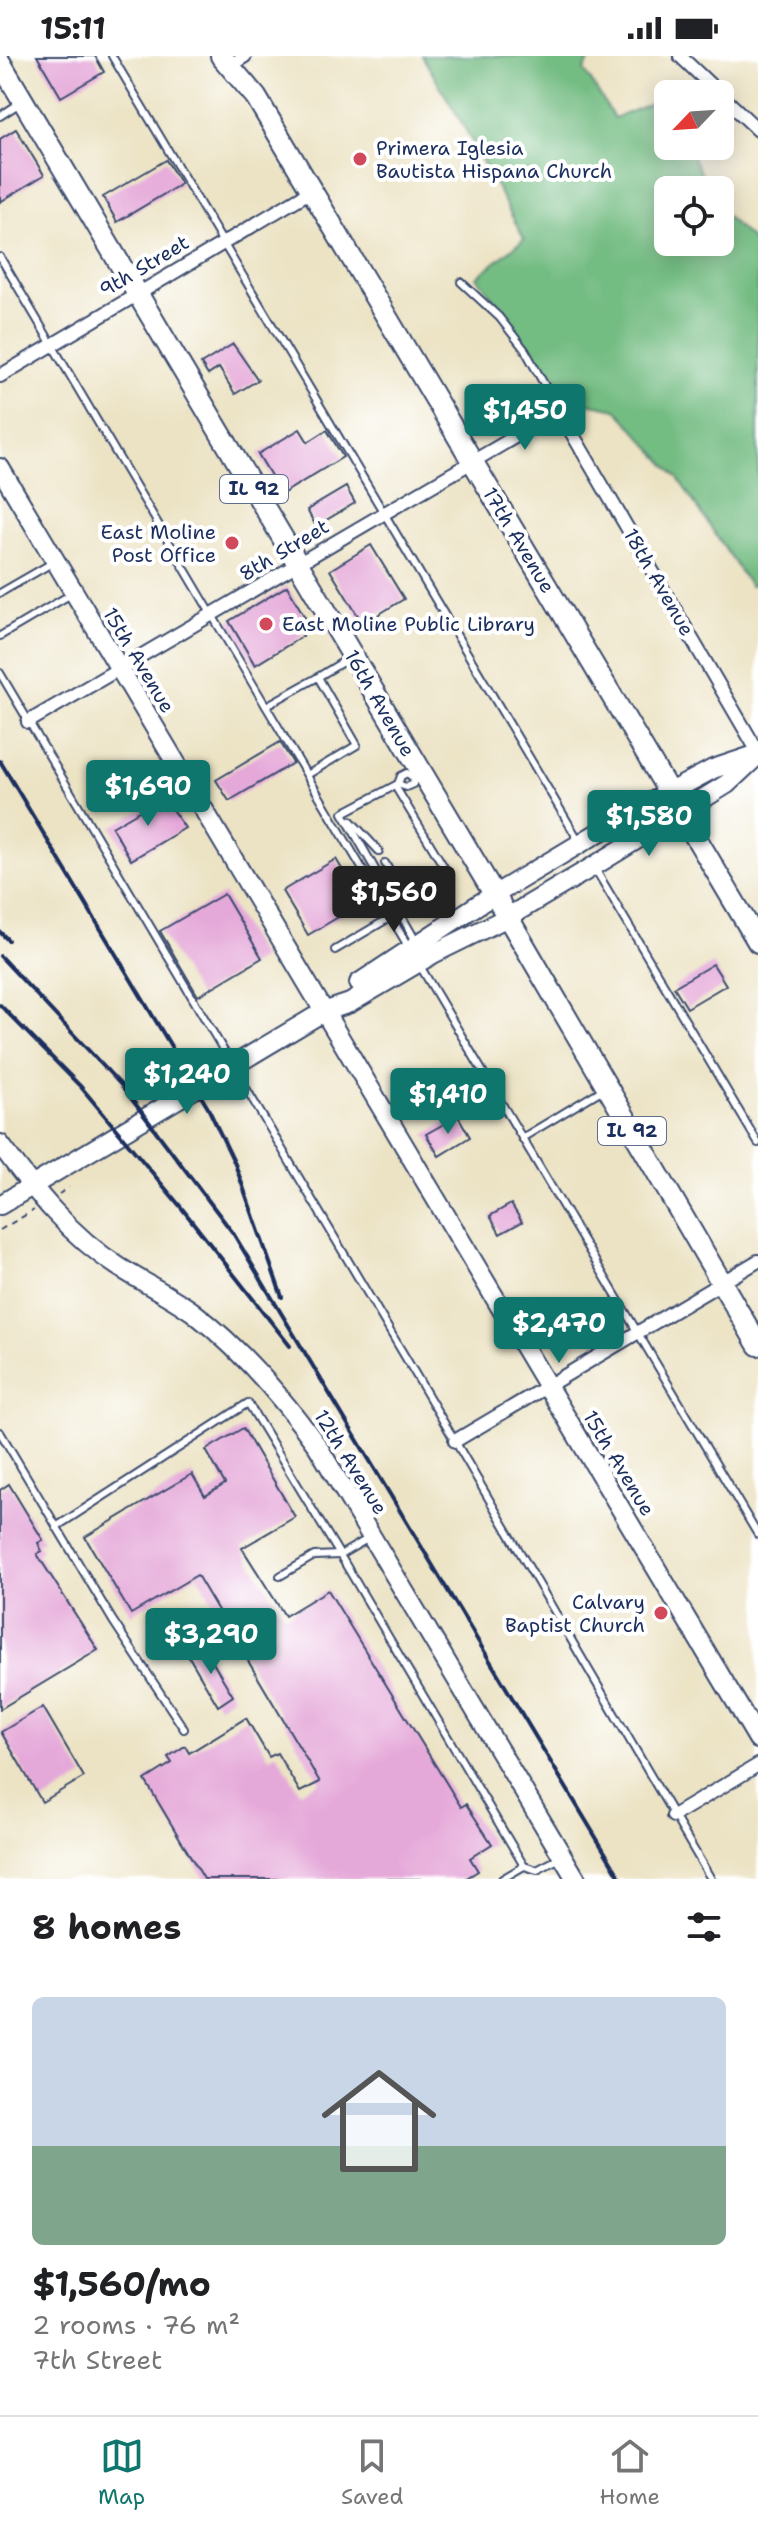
<!DOCTYPE html>
<html lang="en">
<head>
<meta charset="utf-8">
<style>
	:root { --surface:#fff; --page:#f6f6f6; --text:#202124; --muted:#757577; --line:#e0e0e0; --accent:#0f766e }
	body { margin:0; font-family:"Shantell Sans",sans-serif; background:var(--page); color:var(--text); height:100vh; display:flex; flex-direction:column; font-size:30px; white-space:nowrap }
	* { box-sizing:border-box; margin:0 }
	p { font-size:26px; color:var(--muted) }
	.icon { flex:none; width:44px; height:44px; fill:none; stroke:currentColor; stroke-width:2; stroke-linecap:round; stroke-linejoin:round }
	.map { position:relative; height:1823px; overflow:hidden }
	.details { display:flex; flex-direction:column; background:var(--surface); flex:1 }
	.details>* { flex:none }
	.needle { width:52px; rotate:245deg }
	.buttons { position:absolute; left:654px; top:24px; display:grid; gap:16px }
	.buttons a { display:grid; place-items:center; width:80px; height:80px; border-radius:12px; background:var(--surface); box-shadow:0 4px 20px #0003; font-size:40px }
	.price { position:absolute; translate:-50% -68px; padding:0 18px; border-radius:8px; background:var(--accent); color:#fff; font-size:26px; line-height:52px; filter:drop-shadow(0 2px 4px #0008) }
	.price::after { content:''; position:absolute; left:50%; top:48px; width:24px; height:18px; margin-left:-12px; background:inherit; clip-path:polygon(0 0,100% 0,50% 100%) }
	.price.selected { background:#222; color:#fff }
	ul { padding:0; list-style:none }
	li { display:grid; align-content:center; gap:16px; height:424px; padding:0 32px }
	li span { display:grid; place-items:center; height:248px; border-radius:12px; color:#555 }
	li>.icon { margin-inline-start:auto }
	span .icon { width:144px; height:144px; fill:#fffc; stroke-width:1 }
	li b { font-size:34px }
	h2 { display:flex; justify-content:space-between; align-items:center; height:96px; padding:0 32px; font-size:34px }
	.status { display:flex; justify-content:space-between; align-items:center; height:56px; padding:0 40px; background:var(--surface); direction:ltr }
	.status svg { height:22px; fill:currentColor }
	.menu { display:flex; justify-content:space-around; align-items:center; height:112px; border-top:2px solid var(--line); background:var(--surface); font-size:22px; color:var(--muted) }
	.menu a { display:grid; justify-items:center; gap:4px }
	.menu .selected { color:var(--accent) }
	.map>svg:first-child { display:block }
	.forest { fill:#73bc82; stroke:#477670; stroke-width:2 }
	.building { fill:#e5a9d9 }
	.lines { fill:none; stroke-linecap:round; stroke-linejoin:round }
	.lane-casing { stroke:#3a4a6d; stroke-width:10 }
	.street-casing { stroke:#3a4a6d; stroke-width:16 }
	.secondary-casing { stroke:#3a4a6d; stroke-width:22 }
	.primary-casing { stroke:#3a4a6d; stroke-width:24 }
	.path { stroke:#3a4a6d; stroke-width:2; stroke-dasharray:6 6; stroke-linecap:butt }
	.lane { stroke:#fff; stroke-width:6 }
	.street { stroke:#fff; stroke-width:12 }
	.secondary { stroke:#fff; stroke-width:18 }
	.primary { stroke:#fff; stroke-width:20 }
	.rail { stroke:#1b2f5e; stroke-width:4 }
	.poi-dot { fill:#d1495b; stroke:#fff; stroke-width:3 }
	.labels { text-anchor:middle; dominant-baseline:central; stroke-width:8; stroke-linejoin:round; paint-order:stroke }
	.shield { fill:#fff; stroke:#5f6d8e; stroke-width:2 }
	.shield-label { font-size:18px; font-weight:bold; fill:#1b2f5e }
	.poi-label { font-size:20px; fill:#1b2f5e; stroke:#fff; text-anchor:start }
	.street-label { font-size:20px; fill:#1b2f5e; stroke:#fff }
</style>
</head>
<body>
<div class="status"><b>15:11</b><svg viewBox="0 0 49 12"><path d="M0 12V9h3v3zM5 12V6h3v6zM10 12V3h3v9zM15 12V0h3v12zM26 1h20v11H26zM47 4h2v5h-2z"/></svg></div>
<div class="map">
<svg width="758" height="1823" viewBox="0 0 758 1823">
	<rect width="100%" height="100%" fill="#fff"/>
	<filter id="ink" filterUnits="userSpaceOnUse"><feTurbulence type="fractalNoise" baseFrequency=".0125" numOctaves="2"/><feDisplacementMap in="SourceGraphic" scale="16" xChannelSelector="R" yChannelSelector="G"/><feConvolveMatrix kernelMatrix="1 2 1 2 8 2 1 2 1" color-interpolation-filters="sRGB"/></filter>
	<filter id="wash" filterUnits="userSpaceOnUse"><feTurbulence type="fractalNoise" baseFrequency=".006" numOctaves="4" result="noise"/><feDisplacementMap in="SourceGraphic" scale="32" xChannelSelector="R" yChannelSelector="G"/><feGaussianBlur stdDeviation="1.8" result="paint"/><feColorMatrix in="noise" values="0 0 0 0 0 0 0 0 0 0 0 0 0 0 0 0 0 1.4 0 .05"/><feComposite in="paint" operator="in"/></filter>
	<g filter="url(#wash)">
		<rect width="100%" height="100%" fill="#ece3c4"/>
		<path class="forest" d="M 422,0 L 592,0 L 584,14 L 614,62 L 668,41 L 668,90 L 693,90 L 689,94 L 710,134 L 668,134 L 668,186 L 720,186 L 720,154 L 758,190 L 758,528 L 750,530 L 677,421 L 616,353 L 568,343 L 477,221 L 524,183 L 462,67 Z"/>
		<g id="blocks">
			<g class="building">
				<path d="M 37,0 L 95,0 L 104,16 L 61,41 Z"/>
				<path d="M 16,73 L 44,119 L 0,146 L 0,83 Z"/>
				<path d="M 166,104 L 181,128 L 117,166 L 103,141 Z"/>
				<path d="M 233,288 L 258,324 L 235,338 L 219,312 L 208,319 L 201,308 Z"/>
				<path d="M 300,373 L 308,386 L 327,374 L 343,401 L 282,438 L 258,398 Z"/>
				<path d="M 346,431 L 355,447 L 316,470 L 307,454 Z"/>
				<path d="M 371,489 L 404,543 L 363,568 L 330,514 Z"/>
				<path d="M 287,530 L 307,565 L 297,571 L 303,580 L 255,609 L 229,565 Z"/>
				<path d="M 280,686 L 293,707 L 229,745 L 216,724 Z"/>
				<path d="M 163,741 L 185,772 L 131,804 L 112,771 Z"/>
				<path d="M 336,803 L 362,847 L 308,879 L 282,835 Z"/>
				<path d="M 224,838 L 262,902 L 198,940 L 160,875 Z"/>
				<path d="M 713,908 L 726,929 L 687,952 L 674,931 Z"/>
				<path d="M 458,1060 L 470,1081 L 439,1100 L 426,1078 Z"/>
				<path d="M 511,1148 L 522,1166 L 500,1178 L 490,1160 Z"/>
				<path d="M 243,1372 L 295,1461 L 242,1492 L 285,1560 L 328,1534 L 461,1751 L 466,1748 L 492,1788 L 470,1802 L 478,1815 L 465,1823 L 204,1823 L 145,1724 L 172,1707 L 168,1701 L 185,1690 L 189,1697 L 246,1662 L 269,1701 L 277,1697 L 300,1736 L 320,1726 L 197,1519 L 131,1558 L 85,1481 L 192,1418 L 205,1440 L 225,1428 L 206,1394 Z"/>
				<path d="M 9,1428 L 43,1484 L 38,1487 L 42,1495 L 37,1498 L 98,1594 L 0,1653 L 0,1434 Z"/>
				<path d="M 203,1590 L 233,1640 L 218,1650 L 188,1599 Z"/>
				<path d="M 43,1651 L 84,1721 L 42,1746 L 1,1676 Z"/>
			</g>
		</g>
	</g>
	<g filter="url(#ink)">
		<use href="#blocks" fill-opacity="0" stroke="#3a4a6d" stroke-width="2"/>
		<g class="lines">
			<defs>
				<g id="lane">
					<path d="M 112,0 L 579,785"/>
					<path d="M 0,60 L 20,47"/>
					<path d="M 0,201 L 408,890"/>
					<path d="M 461,226 L 499,261 L 525,294 L 559,355"/>
					<path d="M 0,537 L 52,507"/>
					<path d="M 0,580 L 73,537"/>
					<path d="M 0,617 L 455,1385 L 711,1823"/>
					<path d="M 318,621 L 349,602"/>
					<path d="M 266,650 L 318,621 L 357,689 L 307,719"/>
					<path d="M 398,728 L 406,731 L 413,728 L 414,720"/>
					<path d="M 395,730 L 444,811 L 392,843 L 343,757 L 398,728 L 401,720 L 407,717 L 412,721"/>
					<path d="M 351,765 L 379,795"/>
					<path d="M 385,807 L 390,816 L 392,843 L 417,887"/>
					<path d="M 594,811 L 758,1087"/>
					<path d="M 335,894 L 391,861"/>
					<path d="M 420,910 L 758,1479"/>
					<path d="M 522,1082 L 605,1032"/>
					<path d="M 0,1376 L 113,1565 L 184,1673"/>
					<path d="M 56,1471 L 248,1347 L 340,1499 L 314,1500 L 280,1520"/>
					<path d="M 369,1482 L 340,1499 L 524,1810"/>
					<path d="M 502,1823 L 524,1810 L 537,1814 L 560,1802"/>
				</g>
				<g id="street">
					<path d="M 680,0 L 720,38"/>
					<path d="M 231,9 L 245,0"/>
					<path d="M 720,38 L 758,74"/>
					<path d="M 0,320 L 311,135"/>
					<path d="M 28,666 L 559,355 L 758,696"/>
					<path d="M 455,1385 L 758,1205"/>
					<path d="M 673,1760 L 758,1709"/>
				</g>
				<g id="secondary">
					<path d="M 0,412 L 758,1683"/>
					<path d="M 359,927 L 479,848 L 631,757 L 713,713 L 752,700"/>
					<path d="M 0,1088 C 34,1134 70,1180 119,1211 C 144,1227 169,1239 193,1256 C 242,1294 282,1341 318,1391 L 576,1823"/>
					<path d="M 0,1149 L 323,956 L 350,947 L 433,898 L 508,861 L 594,810 L 727,728 L 758,699"/>
				</g>
				<g id="primary">
					<path d="M 221,0 L 256,41 L 758,886"/>
					<path d="M 0,6 L 513,870 L 758,1289"/>
				</g>
			</defs>
			<use href="#lane" class="lane-casing"/>
			<use href="#street" class="street-casing"/>
			<use href="#secondary" class="secondary-casing"/>
			<use href="#primary" class="primary-casing"/>
			<g class="path">
				<path d="M 59,1138 L 69,1131"/>
				<path d="M 0,1174 L 34,1154"/>
			</g>
			<use href="#lane" class="lane"/>
			<use href="#street" class="street"/>
			<use href="#secondary" class="secondary"/>
			<use href="#primary" class="primary"/>
			<g class="rail">
				<path d="M 0,705 L 208,1052 L 235,1108 L 282,1241"/>
				<path d="M 0,876 L 8,884"/>
				<path d="M 0,900 L 121,1029 L 233,1177 L 621,1823"/>
				<path d="M 0,949 L 81,1031 L 180,1150 L 290,1290"/>
			</g>
		</g>
	</g>
	<g class="poi-dot">
		<circle cx="360" cy="103" r="8"/>
		<circle cx="232" cy="487" r="8"/>
		<circle cx="266" cy="568" r="8"/>
		<circle cx="661" cy="1557" r="8"/>
	</g>
	<g class="labels">
		<g class="shield">
			<rect x="220" y="419" width="68" height="28" rx="6"/>
			<rect x="598" y="1061" width="68" height="28" rx="6"/>
		</g>
		<g class="shield-label">
			<text x="254" y="433">IL 92</text>
			<text x="632" y="1075">IL 92</text>
		</g>
		<g class="poi-label">
			<text x="376" y="92">Primera Iglesia<tspan x="376" dy="23">Bautista Hispana Church</tspan></text>
			<text x="216" y="476" text-anchor="end">East Moline<tspan x="216" dy="23">Post Office</tspan></text>
			<text x="282" y="568">East Moline Public Library</text>
			<text x="645" y="1546" text-anchor="end">Calvary<tspan x="645" dy="23">Baptist Church</tspan></text>
		</g>
		<g class="street-label">
			<text transform="translate(144 210) rotate(-31)">9th Street</text>
			<text transform="translate(519 484) rotate(59)">17th Avenue</text>
			<text transform="translate(284 494) rotate(-31)">8th Street</text>
			<text transform="translate(659 526) rotate(60)">18th Avenue</text>
			<text transform="translate(139 604) rotate(59)">15th Avenue</text>
			<text transform="translate(380 647) rotate(60)">16th Avenue</text>
			<text transform="translate(351 1406) rotate(58)">12th Avenue</text>
			<text transform="translate(619 1407) rotate(59)">15th Avenue</text>
		</g>
	</g>
</svg>
<div class="buttons">
<a><svg class="needle" viewBox="-14 -14 28 28"><path d="M0-13l5 13h-10z" fill="#e53935"/><path d="M0 13l5-13h-10z" fill="#757577"/></svg></a>
<a><svg class="icon" aria-label="locate" viewBox="0 0 24 24"><circle cx="12" cy="12" r="6"/><path d="M12 2v4M12 18v4M2 12h4M18 12h4"/></svg></a>
</div>
<b class="price" style="left:525px;top:396px">$1,450</b>
<b class="price" style="left:148px;top:772px">$1,690</b>
<b class="price" style="left:649px;top:802px">$1,580</b>
<b class="price selected" style="left:394px;top:878px">$1,560</b>
<b class="price" style="left:187px;top:1060px">$1,240</b>
<b class="price" style="left:448px;top:1080px">$1,410</b>
<b class="price" style="left:559px;top:1309px">$2,470</b>
<b class="price" style="left:211px;top:1620px">$3,290</b>
</div>
<section class="details">
<h2>8 homes<svg class="icon" aria-label="filters" viewBox="0 0 24 24"><path d="M4 7h16M4 17h16"/><circle cx="9" cy="7" r="2"/><circle cx="15" cy="17" r="2"/></svg></h2>
<ul>
<li><span style="background:linear-gradient(#c9d6e8 60%,#7fa58c 0)"><svg class="icon" aria-label="home" viewBox="0 0 24 24"><path d="M3 11l9-7 9 7M6 9v11h12V9"/></svg></span><div><b>$1,560/mo</b><p>2 rooms · 76 m²</p><p>7th Street</p></div></li>
</ul>
</section>
<nav class="menu">
<a class="selected"><svg class="icon" aria-label="map" viewBox="0 0 24 24"><path d="M3 6l6-2 6 2 6-2v14l-6 2-6-2-6 2zM9 4v14M15 6v14"/></svg>Map</a>
<a><svg class="icon" aria-label="saved" viewBox="0 0 24 24"><path d="M7 4h10v16l-5-4-5 4z"/></svg>Saved</a>
<a><svg class="icon" aria-label="home" viewBox="0 0 24 24"><path d="M3 11l9-7 9 7M6 9v11h12V9"/></svg>Home</a>
</nav>
</body>
</html>
